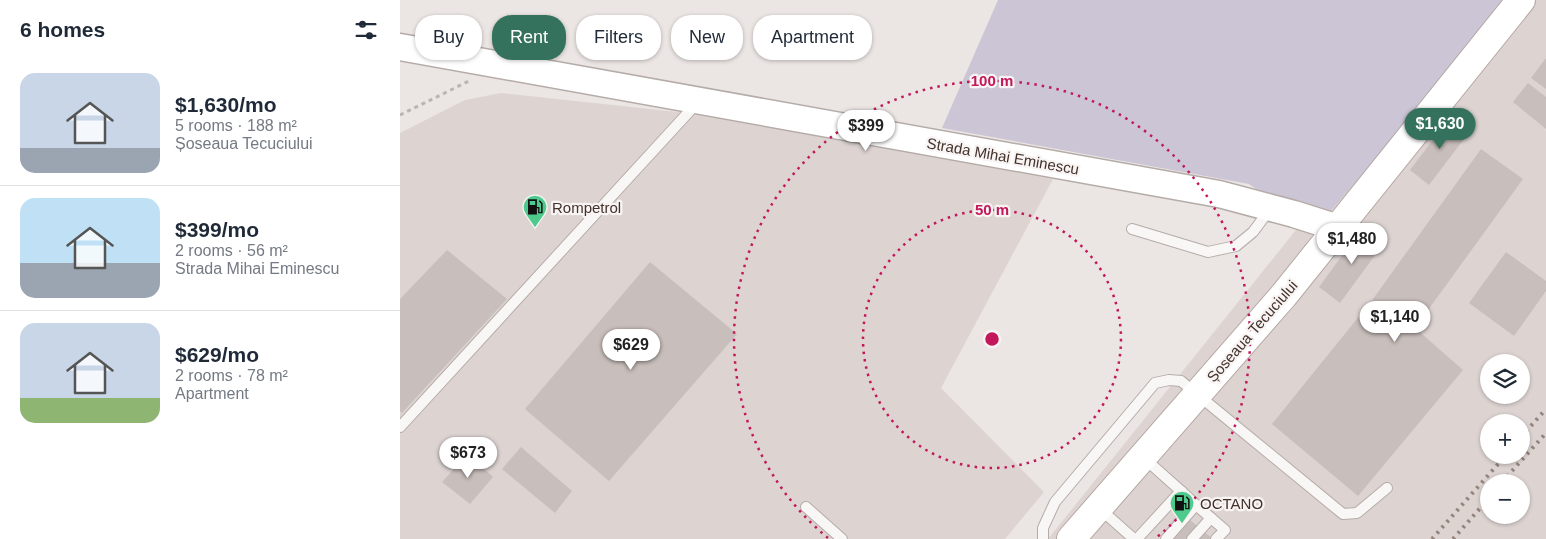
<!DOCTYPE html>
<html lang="en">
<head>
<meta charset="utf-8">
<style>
	:root { --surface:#fff; --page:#f6f6f7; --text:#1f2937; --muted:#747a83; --line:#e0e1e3; --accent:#34725d }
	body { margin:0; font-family:Helvetica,sans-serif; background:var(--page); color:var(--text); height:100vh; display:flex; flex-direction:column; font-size:19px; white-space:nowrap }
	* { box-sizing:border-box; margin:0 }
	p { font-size:16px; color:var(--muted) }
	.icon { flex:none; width:28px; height:28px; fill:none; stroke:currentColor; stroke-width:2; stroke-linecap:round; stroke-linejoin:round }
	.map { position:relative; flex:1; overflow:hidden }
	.drawer { display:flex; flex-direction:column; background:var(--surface); width:400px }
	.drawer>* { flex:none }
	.hud { position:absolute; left:15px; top:15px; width:475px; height:45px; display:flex; gap:10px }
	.fabs { position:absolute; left:1080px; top:354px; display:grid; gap:10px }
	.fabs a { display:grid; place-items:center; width:50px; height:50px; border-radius:50%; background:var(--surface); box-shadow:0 1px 4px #0004; font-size:25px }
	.price { position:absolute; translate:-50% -42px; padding:0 11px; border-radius:18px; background:#fff; color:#222; font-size:16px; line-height:32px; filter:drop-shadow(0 1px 2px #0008) }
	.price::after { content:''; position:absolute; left:50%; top:30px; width:15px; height:11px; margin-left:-8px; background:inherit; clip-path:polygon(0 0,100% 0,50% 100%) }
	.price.selected { background:var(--accent); color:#fff }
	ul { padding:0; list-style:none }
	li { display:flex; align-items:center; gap:15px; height:125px; padding:0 20px }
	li+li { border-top:1px solid var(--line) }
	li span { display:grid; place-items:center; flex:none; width:140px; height:100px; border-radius:15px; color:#555 }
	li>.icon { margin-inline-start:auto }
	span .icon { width:60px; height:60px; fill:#fffc; stroke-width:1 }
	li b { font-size:21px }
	h2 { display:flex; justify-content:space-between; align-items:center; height:60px; padding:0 20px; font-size:21px }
	.tag { padding:0 18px; border-radius:20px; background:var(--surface); box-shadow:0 1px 4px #0004; font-size:18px; line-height:45px }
	.tag.selected { background:var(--accent); color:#fff }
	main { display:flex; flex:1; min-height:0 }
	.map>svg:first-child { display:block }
	.built { fill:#ddd4d2; fill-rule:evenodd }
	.green { fill:#cbc5d5 }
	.building { fill:#c8bebb }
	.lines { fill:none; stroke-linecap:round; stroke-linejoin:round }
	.lane-casing { stroke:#b5aca8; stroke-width:12 }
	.secondary-casing { stroke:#b5aca8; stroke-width:29 }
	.primary-casing { stroke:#b6a8a3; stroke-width:30 }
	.path { stroke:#bbb4b1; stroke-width:3; stroke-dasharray:4 4; stroke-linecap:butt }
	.lane { stroke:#f9f7f6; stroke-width:10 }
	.secondary { stroke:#fff; stroke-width:26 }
	.primary { stroke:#fff; stroke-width:28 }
	.rail { stroke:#94847d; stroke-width:4; stroke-dasharray:2.5 5; stroke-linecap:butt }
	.ring { fill:none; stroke:#c2185b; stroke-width:2.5; stroke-dasharray:2.5 5 }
	.labels { text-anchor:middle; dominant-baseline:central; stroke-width:4.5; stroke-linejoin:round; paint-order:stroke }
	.street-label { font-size:15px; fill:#43322c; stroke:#f8f4f3 }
	.poi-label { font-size:15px; fill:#43322c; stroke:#f8f4f3; text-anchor:start }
	.centre { fill:#c2185b; stroke:#f8f4f3; stroke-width:2.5 }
	.ring-label { font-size:15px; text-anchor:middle; font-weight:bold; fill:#c2185b; stroke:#f8f4f3; stroke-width:4.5; stroke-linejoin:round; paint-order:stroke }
</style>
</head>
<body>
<main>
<section class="drawer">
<h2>6 homes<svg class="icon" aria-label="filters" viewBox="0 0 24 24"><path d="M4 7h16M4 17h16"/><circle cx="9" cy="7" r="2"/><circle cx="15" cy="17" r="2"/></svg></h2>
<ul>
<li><span style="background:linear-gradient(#c9d6e8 75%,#9aa5b1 0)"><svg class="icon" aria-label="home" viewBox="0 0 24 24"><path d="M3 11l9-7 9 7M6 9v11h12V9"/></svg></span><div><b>$1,630/mo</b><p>5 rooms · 188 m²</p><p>Șoseaua Tecuciului</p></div></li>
<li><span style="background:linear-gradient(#bfe0f5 65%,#9aa5b1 0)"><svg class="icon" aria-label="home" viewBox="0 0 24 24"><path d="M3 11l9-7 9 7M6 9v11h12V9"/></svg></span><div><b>$399/mo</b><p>2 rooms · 56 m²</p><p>Strada Mihai Eminescu</p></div></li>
<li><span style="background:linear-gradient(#c9d6e8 75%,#8fb573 0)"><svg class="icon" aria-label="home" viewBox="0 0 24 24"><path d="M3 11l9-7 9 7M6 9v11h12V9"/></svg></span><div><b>$629/mo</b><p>2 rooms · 78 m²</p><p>Apartment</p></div></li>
</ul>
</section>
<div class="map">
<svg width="1146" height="539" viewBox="0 0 1146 539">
	<rect width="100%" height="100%" fill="#ebe5e3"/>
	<g class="built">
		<path d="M 1078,0 L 1146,0 L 1146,539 L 648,539 L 928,190 ZM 1089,362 L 1121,362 L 1121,395 L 1089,395 ZM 1089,422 L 1121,422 L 1121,455 L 1089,455 ZM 1089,482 L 1121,482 L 1121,515 L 1089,515 Z"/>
		<path d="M 101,93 L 287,113 L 653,179 L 541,388 L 644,492 L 605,539 L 0,539 L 0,133 L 65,100 Z"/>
	</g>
	<path class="green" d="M 598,0 L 1108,0 L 1075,45 L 914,230 L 849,184 L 542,128 Z"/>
	<g class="building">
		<path d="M 1146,58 L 1146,89 L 1131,78 Z"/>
		<path d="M 1128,83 L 1146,97 L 1146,129 L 1113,102 Z"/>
		<path d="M 1051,116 L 1070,131 L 1029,185 L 1010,170 Z"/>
		<path d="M 1081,149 L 1123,179 L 1015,328 L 1063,370 L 958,496 L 872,424 L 973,299 Z"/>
		<path d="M 964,226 L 984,243 L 940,303 L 919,287 Z"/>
		<path d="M 47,250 L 107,299 L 2,413 L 0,411 L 0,299 Z"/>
		<path d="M 1106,252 L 1146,281 L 1146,291 L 1114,336 L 1069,303 Z"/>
		<path d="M 250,262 L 337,334 L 209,481 L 125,409 Z"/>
		<path d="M 121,447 L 172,491 L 155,513 L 102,469 Z"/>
		<path d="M 68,454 L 93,477 L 70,504 L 42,482 Z"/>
		<path d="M 780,512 L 813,539 L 765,539 L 761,536 Z"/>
	</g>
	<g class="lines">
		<defs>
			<g id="lane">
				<path d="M 732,229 L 808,252 L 836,246 L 853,232 L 870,209"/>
				<path d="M 0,427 L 297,103"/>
				<path d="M 406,507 L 442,539"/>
				<path d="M 699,508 L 734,539"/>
				<path d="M 811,518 L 825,530 L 816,539"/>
				<path d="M 643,539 L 643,528 L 655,502 L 755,383 L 769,380 L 781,381 L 943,514 L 957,513 L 987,488"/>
				<path d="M 737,539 L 781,491 L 744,458"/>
				<path d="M 766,539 L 796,505 L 781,491"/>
				<path d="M 792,539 L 811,518 L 796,505"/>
			</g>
			<path id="secondary" d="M 0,47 L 819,194 L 894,214 L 938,228"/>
			<path id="primary" d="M 671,539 L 884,295 L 1121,0"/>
		</defs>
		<use href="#lane" class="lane-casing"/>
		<use href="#secondary" class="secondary-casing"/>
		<use href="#primary" class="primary-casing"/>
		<path class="path" d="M 0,115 L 69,81"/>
		<use href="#lane" class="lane"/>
		<use href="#secondary" class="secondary"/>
		<use href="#primary" class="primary"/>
		<g class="rail">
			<path d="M 1121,437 L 1146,409"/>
			<path d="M 1102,482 L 1146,433"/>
			<path d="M 1032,539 L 1106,455"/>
			<path d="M 1053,539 L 1089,498"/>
		</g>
	</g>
	<g class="ring">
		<circle cx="592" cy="339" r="129"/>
		<path d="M428 538A258 258 0 1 1 756 538"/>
	</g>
	<defs>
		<symbol id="fuel-pin" viewBox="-11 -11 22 30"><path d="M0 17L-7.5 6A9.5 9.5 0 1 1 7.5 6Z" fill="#4ecb8c" stroke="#f8f4f3"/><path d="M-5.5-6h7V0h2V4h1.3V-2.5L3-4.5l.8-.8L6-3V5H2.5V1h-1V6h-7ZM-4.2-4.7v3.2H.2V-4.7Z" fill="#111"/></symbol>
	</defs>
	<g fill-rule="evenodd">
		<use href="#fuel-pin" x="121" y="193" width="28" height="38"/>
		<use href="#fuel-pin" x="768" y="489" width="28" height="38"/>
	</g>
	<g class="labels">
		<g class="street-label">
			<text transform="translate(603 156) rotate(10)">Strada Mihai Eminescu</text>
			<text transform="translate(852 331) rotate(-49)">Șoseaua Tecuciului</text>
		</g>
		<g class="poi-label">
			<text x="152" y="207">Rompetrol</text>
			<text x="800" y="503">OCTANO</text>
		</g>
	</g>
	<circle cx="592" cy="339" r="8" class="centre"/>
	<g class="ring-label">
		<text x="592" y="86">100 m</text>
		<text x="592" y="215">50 m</text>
	</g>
</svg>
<div class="fabs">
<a><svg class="icon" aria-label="layers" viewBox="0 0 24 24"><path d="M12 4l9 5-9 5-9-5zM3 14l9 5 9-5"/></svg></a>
<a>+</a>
<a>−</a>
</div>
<b class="price selected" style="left:1040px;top:150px">$1,630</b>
<b class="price" style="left:466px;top:152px">$399</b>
<b class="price" style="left:952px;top:265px">$1,480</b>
<b class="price" style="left:995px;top:343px">$1,140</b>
<b class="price" style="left:231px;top:371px">$629</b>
<b class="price" style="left:68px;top:479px">$673</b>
<div class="hud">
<a class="tag">Buy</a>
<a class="tag selected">Rent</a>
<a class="tag">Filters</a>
<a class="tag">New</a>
<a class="tag">Apartment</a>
</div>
</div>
</main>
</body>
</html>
